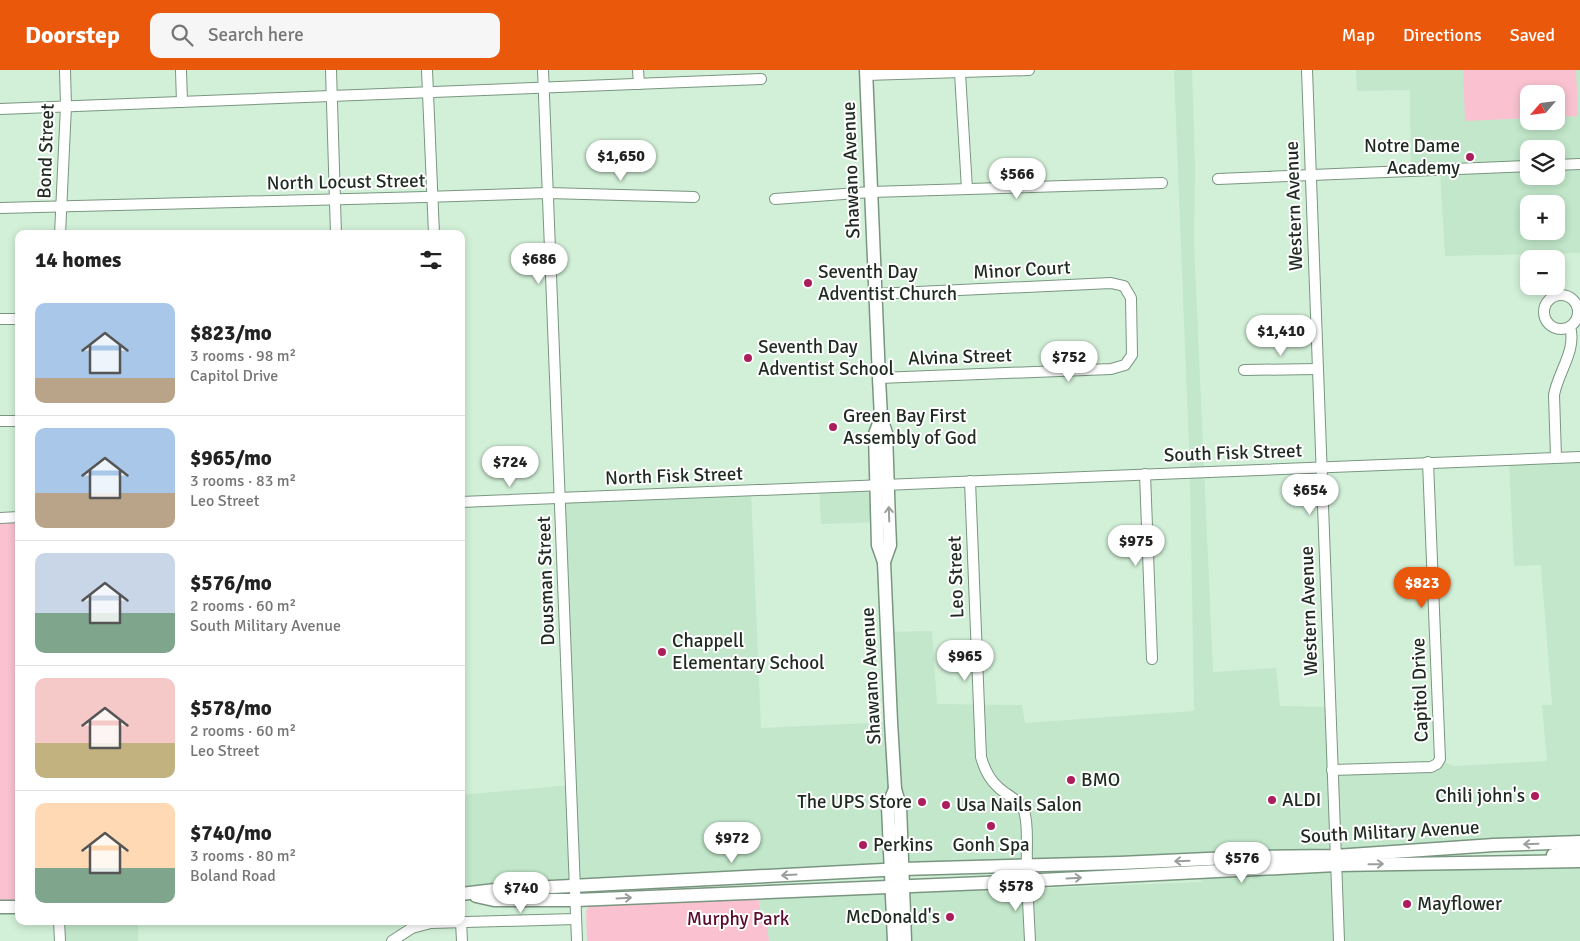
<!DOCTYPE html>
<html lang="en">
<head>
<meta charset="utf-8">
<style>
	:root { --surface:#fff; --page:#f6f6f6; --text:#222; --muted:#767676; --line:#e0e0e0; --accent:#ea580c }
	body { margin:0; font-family:Signika,sans-serif; background:var(--page); color:var(--text); height:100vh; display:flex; flex-direction:column; font-size:19px; white-space:nowrap }
	* { box-sizing:border-box; margin:0 }
	p { font-size:16px; color:var(--muted) }
	.icon { flex:none; width:28px; height:28px; fill:none; stroke:currentColor; stroke-width:2; stroke-linecap:round; stroke-linejoin:round }
	.map { position:relative; flex:1; overflow:hidden }
	.sheet { position:absolute; left:15px; top:160px; width:450px; height:695px; display:flex; flex-direction:column; background:var(--surface); border-radius:10px; box-shadow:0 2px 8px #0003 }
	.sheet>* { flex:none }
	.needle { width:32px; rotate:242deg }
	.buttons { position:absolute; left:1520px; top:15px; display:grid; gap:10px }
	.buttons a { display:grid; place-items:center; width:45px; height:45px; border-radius:10px; background:var(--surface); box-shadow:0 2px 8px #0003; font-size:25px }
	.price { position:absolute; translate:-50% -42px; padding:0 11px; border-radius:18px; background:#fff; color:#222; font-size:16px; line-height:32px; filter:drop-shadow(0 1px 2px #0008) }
	.price::after { content:''; position:absolute; left:50%; top:30px; width:15px; height:11px; margin-left:-8px; background:inherit; clip-path:polygon(0 0,100% 0,50% 100%) }
	.price.current { background:var(--accent); color:#fff }
	ul { padding:0; list-style:none }
	li { display:flex; align-items:center; gap:15px; height:125px; padding:0 20px }
	li+li { border-top:1px solid var(--line) }
	li span { display:grid; place-items:center; flex:none; width:140px; height:100px; border-radius:10px; color:#555 }
	li>.icon { margin-inline-start:auto }
	span .icon { width:60px; height:60px; fill:#fffc; stroke-width:1 }
	li b { font-size:21px }
	h2 { display:flex; justify-content:space-between; align-items:center; height:60px; padding:0 20px; font-size:21px }
	header { display:flex; align-items:center; gap:30px; box-sizing:border-box; height:70px; padding:0 25px; background:var(--accent); color:#fff }
	header strong { font-size:24px }
	nav { display:flex; gap:28px; margin-inline-start:auto; font-size:18px }
	.search { width:350px; height:45px; background:var(--page); display:flex; align-items:center; gap:12px; box-sizing:border-box; padding:0 18px; border-radius:10px; color:var(--muted); font-size:19px }
	.map>svg:first-child { display:block }
	.built { fill:#c2e7ca; fill-rule:evenodd }
	.green { fill:#fac2d0 }
	.lines { fill:none; stroke-linecap:round; stroke-linejoin:round }
	.minor-casing { stroke:#7a9680; stroke-width:12 }
	.major-casing { stroke:#7a9680; stroke-width:15 }
	.minor { stroke:#fff; stroke-width:10 }
	.major { stroke:#fff; stroke-width:12 }
	.oneway { stroke:#9a9f9b }
	.poi-dot { fill:#ac1e5b; stroke:#fff; stroke-width:2 }
	.labels { text-anchor:middle; dominant-baseline:central; stroke-width:4; stroke-linejoin:round; paint-order:stroke }
	.poi-label { font-size:19px; fill:#1f2a21; stroke:#fff; text-anchor:start }
	.street-label { font-size:19px; fill:#1f2a21; stroke:#fff }
	.park-label { font-size:19px; fill:#590c2d; stroke:#fff }
</style>
</head>
<body>
<header>
<strong>Doorstep</strong>
<div class="search"><svg class="icon" aria-label="search" viewBox="0 0 24 24"><circle cx="10" cy="10" r="6"/><path d="M15 15l6 6"/></svg>Search here</div>
<nav><a>Map</a><a>Directions</a><a>Saved</a></nav>
</header>
<div class="map">
<svg width="1580" height="871" viewBox="0 0 1580 871">
	<rect width="100%" height="100%" fill="#d2f0d8"/>
	<g class="built">
		<path d="M 1174,0 L 1192,0 L 1195,98 L 1194,172 L 1213,602 L 1276,598 L 1280,636 L 1330,637 L 1332,699 L 1431,697 L 1439,690 L 1454,696 L 1547,691 L 1542,635 L 1552,635 L 1541,495 L 1514,496 L 1509,389 L 1580,387 L 1580,772 L 1251,787 L 1580,791 L 1580,871 L 762,871 L 759,826 L 918,823 L 1202,812 L 1203,790 L 461,824 L 461,725 L 571,715 L 560,428 L 751,420 L 761,658 L 890,652 L 887,562 L 932,561 L 937,634 L 1022,635 L 1025,653 L 1194,641 L 1190,402 Z"/>
		<path d="M 1356,0 L 1580,0 L 1580,183 L 1445,186 L 1440,100 L 1411,101 L 1410,20 L 1357,21 ZM 1529,24 L 1556,24 L 1556,51 L 1529,51 ZM 1529,79 L 1556,79 L 1556,106 L 1529,106 ZM 1529,134 L 1556,134 L 1556,161 L 1529,161 Z"/>
		<path d="M 876,415 L 878,452 L 821,454 L 819,417 Z"/>
		<path d="M 59,851 L 138,851 L 138,871 L 60,871 Z"/>
	</g>
	<g class="green">
		<path d="M 1463,0 L 1576,0 L 1578,46 L 1556,47 L 1556,24 L 1529,24 L 1529,48 L 1465,51 Z"/>
		<path d="M 19,447 L 19,837 L 0,837 L 0,448 Z"/>
		<path d="M 759,826 L 760,843 L 766,848 L 769,871 L 587,871 L 586,841 L 591,833 Z"/>
	</g>
	<g class="lines">
		<defs>
			<g id="minor">
				<path d="M 181,0 L 182,32"/>
				<path d="M 331,0 L 336,164"/>
				<path d="M 427,0 L 434,164"/>
				<path d="M 543,0 L 577,871"/>
				<path d="M 638,0 L 639,14"/>
				<path d="M 1307,0 L 1339,871"/>
				<path d="M 960,3 L 967,119"/>
				<path d="M 866,5 L 1029,0"/>
				<path d="M 0,39 L 761,9"/>
				<path d="M 1556,95 L 1580,94"/>
				<path d="M 1218,109 L 1529,96"/>
				<path d="M 775,129 L 871,122 L 1162,113"/>
				<path d="M 0,138 L 425,127 L 548,123 L 694,127"/>
				<path d="M 60,164 L 66,36 L 65,0"/>
				<path d="M 875,224 L 1111,213 L 1124,216 L 1131,228 L 1132,285 L 1125,295 L 1111,299 L 879,308"/>
				<circle cx="1561" cy="242" r="17"/>
				<path d="M 0,249 L 19,249"/>
				<path d="M 1244,300 L 1318,299"/>
				<path d="M 0,351 L 19,351"/>
				<path d="M 1556,387 L 1554,325 C 1558,302 1577,280 1570,257"/>
				<path d="M 1145,404 L 1152,589"/>
				<path d="M 970,411 L 981,687 C 984,698 989,709 998,717 C 1006,725 1020,730 1024,741 C 1029,755 1026,780 1027,795"/>
				<path d="M 461,432 L 1580,387"/>
				<path d="M 0,448 L 19,447"/>
				<path d="M 1332,700 L 1431,697 L 1437,694 L 1440,689 L 1428,392"/>
				<path d="M 1027,811 L 1030,871"/>
				<path d="M 59,851 L 60,871"/>
				<path d="M 461,852 L 462,871"/>
				<path d="M 392,871 L 412,858 L 431,853 L 576,849"/>
			</g>
			<g id="major">
				<path d="M 866,0 L 879,308 L 881,348 L 886,363 L 889,452 L 890,475 L 884,492"/>
				<path d="M 881,348 L 875,364 L 878,475 L 884,492 L 891,652 L 895,719 L 900,736 L 905,871"/>
				<path d="M 1553,785 L 1580,781"/>
				<path d="M 461,824 L 495,820 L 902,799 L 1120,793 L 1251,787 L 1335,786 L 1494,775 L 1580,772"/>
				<path d="M 476,826 L 494,830 L 576,830 L 984,813 L 1336,795 L 1580,791"/>
				<path d="M 0,837 L 19,837"/>
				<path d="M 894,871 L 888,736 L 895,719"/>
			</g>
		</defs>
		<use href="#minor" class="minor-casing"/>
		<use href="#major" class="major-casing"/>
		<use href="#minor" class="minor"/>
		<use href="#major" class="major"/>
	</g>
	<defs><path id="oneway-shaft" d="M-6 0H5M1.5-3L5.5 0L1.5 3" fill="none" stroke-width="1.6" stroke-linecap="round" stroke-linejoin="round" transform="scale(1.25)"/></defs>
	<g class="oneway">
		<use href="#oneway-shaft" transform="translate(889 444) rotate(-92)"/>
		<use href="#oneway-shaft" transform="translate(1531 774) rotate(178)"/>
		<use href="#oneway-shaft" transform="translate(1182 791) rotate(178)"/>
		<use href="#oneway-shaft" transform="translate(1376 794) rotate(-1)"/>
		<use href="#oneway-shaft" transform="translate(789 805) rotate(177)"/>
		<use href="#oneway-shaft" transform="translate(1074 808) rotate(-3)"/>
		<use href="#oneway-shaft" transform="translate(624 828) rotate(-3)"/>
	</g>
	<g class="poi-dot">
		<circle cx="1470" cy="87" r="5"/>
		<circle cx="808" cy="213" r="5"/>
		<circle cx="748" cy="288" r="5"/>
		<circle cx="833" cy="357" r="5"/>
		<circle cx="662" cy="582" r="5"/>
		<circle cx="1071" cy="710" r="5"/>
		<circle cx="1535" cy="726" r="5"/>
		<circle cx="1272" cy="730" r="5"/>
		<circle cx="922" cy="732" r="5"/>
		<circle cx="946" cy="735" r="5"/>
		<circle cx="991" cy="756" r="5"/>
		<circle cx="863" cy="775" r="5"/>
		<circle cx="1407" cy="834" r="5"/>
		<circle cx="950" cy="847" r="5"/>
	</g>
	<g class="labels">
		<g class="poi-label">
			<text x="1460" y="76" text-anchor="end">Notre Dame<tspan x="1460" dy="22">Academy</tspan></text>
			<text x="818" y="202">Seventh Day<tspan x="818" dy="22">Adventist Church</tspan></text>
			<text x="758" y="277">Seventh Day<tspan x="758" dy="22">Adventist School</tspan></text>
			<text x="843" y="346">Green Bay First<tspan x="843" dy="22">Assembly of God</tspan></text>
			<text x="672" y="571">Chappell<tspan x="672" dy="22">Elementary School</tspan></text>
			<text x="1081" y="710">BMO</text>
			<text x="1525" y="726" text-anchor="end">Chili john's</text>
			<text x="1282" y="730">ALDI</text>
			<text x="912" y="732" text-anchor="end">The UPS Store</text>
			<text x="956" y="735">Usa Nails Salon</text>
			<text x="873" y="775">Perkins</text>
			<text x="991" y="775" text-anchor="middle">Gonh Spa</text>
			<text x="1417" y="834">Mayflower</text>
			<text x="940" y="847" text-anchor="end">McDonald's</text>
		</g>
		<g class="street-label">
			<text transform="translate(46 81) rotate(-88)">Bond Street</text>
			<text transform="translate(851 100) rotate(-92)">Shawano Avenue</text>
			<text transform="translate(346 112) rotate(-1)">North Locust Street</text>
			<text transform="translate(1294 136) rotate(-92)">Western Avenue</text>
			<text transform="translate(1022 200) rotate(-3)">Minor Court</text>
			<text transform="translate(960 287) rotate(-2)">Alvina Street</text>
			<text transform="translate(1233 383) rotate(-2)">South Fisk Street</text>
			<text transform="translate(674 406) rotate(-2)">North Fisk Street</text>
			<text transform="translate(956 507) rotate(-92)">Leo Street</text>
			<text transform="translate(546 511) rotate(-92)">Dousman Street</text>
			<text transform="translate(1309 541) rotate(-92)">Western Avenue</text>
			<text transform="translate(871 606) rotate(-93)">Shawano Avenue</text>
			<text transform="translate(1420 620) rotate(-92)">Capitol Drive</text>
			<text transform="translate(1390 762) rotate(-3)">South Military Avenue</text>
		</g>
		<g class="park-label">
			<text x="738" y="849">Murphy Park</text>
		</g>
	</g>
</svg>
<div class="buttons">
<a><svg class="needle" viewBox="-14 -14 28 28"><path d="M0-13l5 13h-10z" fill="#e53935"/><path d="M0 13l5-13h-10z" fill="#767676"/></svg></a>
<a><svg class="icon" aria-label="layers" viewBox="0 0 24 24"><path d="M12 4l9 5-9 5-9-5zM3 14l9 5 9-5"/></svg></a>
<a>+</a>
<a>−</a>
</div>
<b class="price" style="left:621px;top:112px">$1,650</b>
<b class="price" style="left:1017px;top:130px">$566</b>
<b class="price" style="left:539px;top:215px">$686</b>
<b class="price" style="left:1281px;top:287px">$1,410</b>
<b class="price" style="left:1069px;top:313px">$752</b>
<b class="price" style="left:510px;top:418px">$724</b>
<b class="price" style="left:1310px;top:446px">$654</b>
<b class="price" style="left:1136px;top:497px">$975</b>
<b class="price current" style="left:1422px;top:539px">$823</b>
<b class="price" style="left:965px;top:612px">$965</b>
<b class="price" style="left:732px;top:794px">$972</b>
<b class="price" style="left:1242px;top:814px">$576</b>
<b class="price" style="left:1016px;top:842px">$578</b>
<b class="price" style="left:521px;top:844px">$740</b>
<section class="sheet">
<h2>14 homes<svg class="icon" aria-label="filters" viewBox="0 0 24 24"><path d="M4 7h16M4 17h16"/><circle cx="9" cy="7" r="2"/><circle cx="15" cy="17" r="2"/></svg></h2>
<ul>
<li><span style="background:linear-gradient(#a9c7e8 75%,#b9a48a 0)"><svg class="icon" aria-label="home" viewBox="0 0 24 24"><path d="M3 11l9-7 9 7M6 9v11h12V9"/></svg></span><div><b>$823/mo</b><p>3 rooms · 98 m²</p><p>Capitol Drive</p></div></li>
<li><span style="background:linear-gradient(#a9c7e8 65%,#b9a48a 0)"><svg class="icon" aria-label="home" viewBox="0 0 24 24"><path d="M3 11l9-7 9 7M6 9v11h12V9"/></svg></span><div><b>$965/mo</b><p>3 rooms · 83 m²</p><p>Leo Street</p></div></li>
<li><span style="background:linear-gradient(#c9d6e8 60%,#7fa58c 0)"><svg class="icon" aria-label="home" viewBox="0 0 24 24"><path d="M3 11l9-7 9 7M6 9v11h12V9"/></svg></span><div><b>$576/mo</b><p>2 rooms · 60 m²</p><p>South Military Avenue</p></div></li>
<li><span style="background:linear-gradient(#f6c9c9 65%,#c2b280 0)"><svg class="icon" aria-label="home" viewBox="0 0 24 24"><path d="M3 11l9-7 9 7M6 9v11h12V9"/></svg></span><div><b>$578/mo</b><p>2 rooms · 60 m²</p><p>Leo Street</p></div></li>
<li><span style="background:linear-gradient(#ffd9b3 65%,#7fa58c 0)"><svg class="icon" aria-label="home" viewBox="0 0 24 24"><path d="M3 11l9-7 9 7M6 9v11h12V9"/></svg></span><div><b>$740/mo</b><p>3 rooms · 80 m²</p><p>Boland Road</p></div></li>
</ul>
</section>
</div>
</body>
</html>
